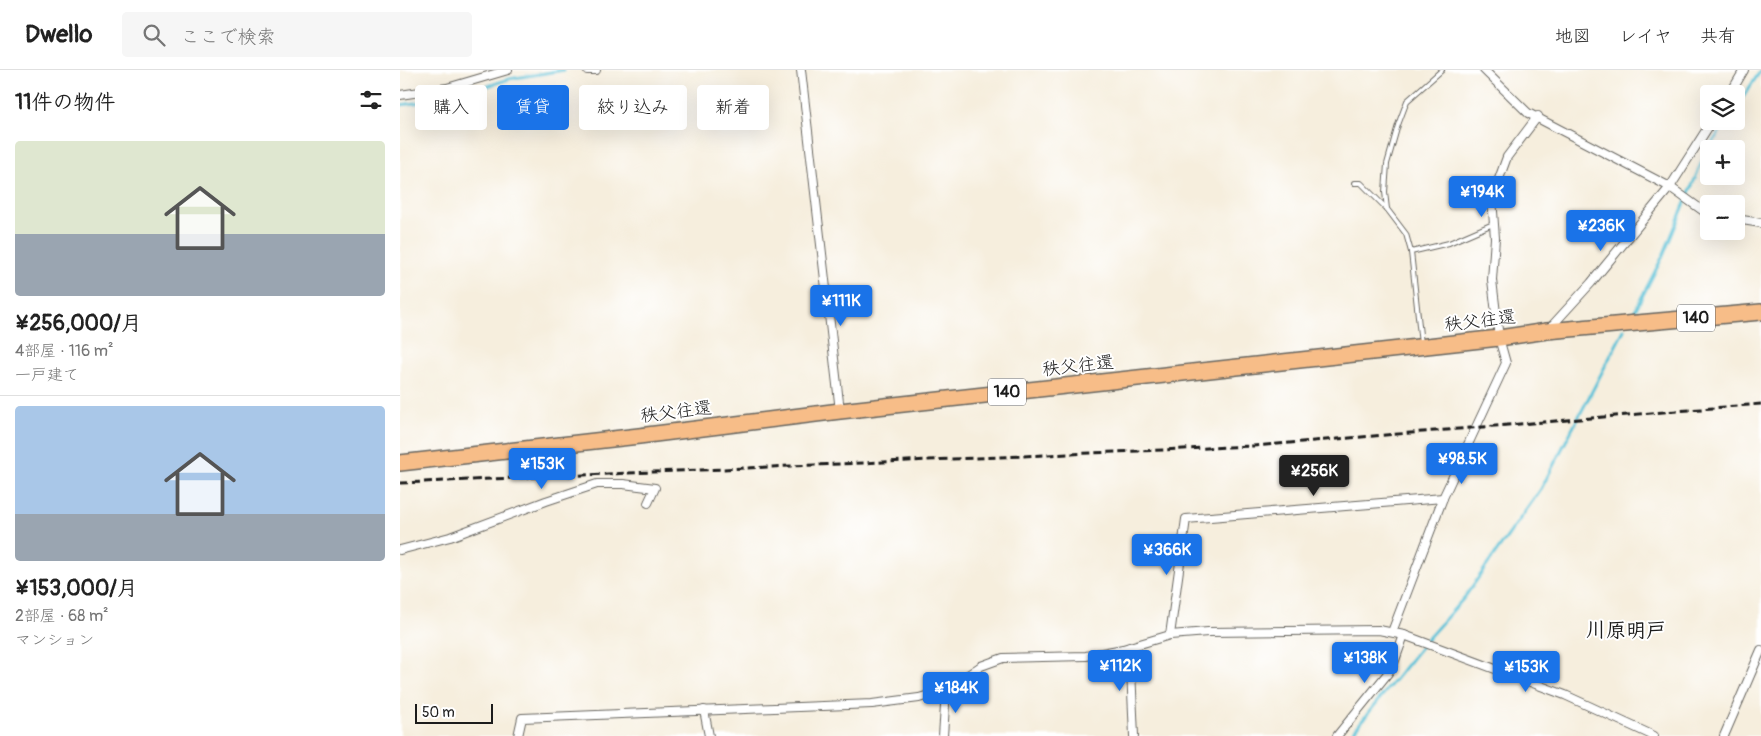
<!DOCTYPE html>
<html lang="ja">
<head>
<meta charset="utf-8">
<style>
	:root { --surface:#fff; --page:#f6f6f6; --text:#222; --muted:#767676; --line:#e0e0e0; --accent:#1a73e8 }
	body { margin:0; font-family:Pangolin,"Klee One",sans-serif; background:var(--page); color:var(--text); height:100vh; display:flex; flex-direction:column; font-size:19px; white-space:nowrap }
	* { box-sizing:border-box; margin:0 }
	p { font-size:16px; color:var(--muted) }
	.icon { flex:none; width:28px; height:28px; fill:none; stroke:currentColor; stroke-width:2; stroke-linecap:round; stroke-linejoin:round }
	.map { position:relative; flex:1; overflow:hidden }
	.sheet { display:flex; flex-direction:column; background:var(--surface); width:400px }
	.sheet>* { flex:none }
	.guide { position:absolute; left:15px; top:15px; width:475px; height:45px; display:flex; gap:10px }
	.tools { position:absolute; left:1300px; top:15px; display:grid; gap:10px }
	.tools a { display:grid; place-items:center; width:45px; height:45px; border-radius:5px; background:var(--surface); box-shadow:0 5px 20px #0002; font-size:25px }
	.scale { position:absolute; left:15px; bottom:12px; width:78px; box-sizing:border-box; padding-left:5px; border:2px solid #1c1c1c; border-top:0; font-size:14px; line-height:18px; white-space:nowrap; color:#1c1c1c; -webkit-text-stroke:4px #fff; paint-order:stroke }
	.price { position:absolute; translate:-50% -42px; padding:0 11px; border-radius:5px; background:var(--accent); color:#fff; font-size:16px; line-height:32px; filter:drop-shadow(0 1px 2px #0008) }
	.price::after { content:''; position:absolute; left:50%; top:30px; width:15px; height:11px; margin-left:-8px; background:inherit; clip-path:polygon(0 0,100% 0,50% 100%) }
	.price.active { background:#222; color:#fff }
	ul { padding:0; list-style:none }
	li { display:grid; align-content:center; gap:10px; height:265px; padding:0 15px }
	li+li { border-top:1px solid var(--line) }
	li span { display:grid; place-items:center; height:155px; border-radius:5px; color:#555 }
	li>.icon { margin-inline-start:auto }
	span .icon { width:90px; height:90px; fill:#fffc; stroke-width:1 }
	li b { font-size:21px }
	h2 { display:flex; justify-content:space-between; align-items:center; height:60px; padding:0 15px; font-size:21px }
	.chip { padding:0 18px; border-radius:5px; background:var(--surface); box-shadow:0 5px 20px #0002; font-size:18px; line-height:45px }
	.chip.active { background:var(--accent); color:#fff }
	header { display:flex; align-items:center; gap:30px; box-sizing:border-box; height:70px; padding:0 25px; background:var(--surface); border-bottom:1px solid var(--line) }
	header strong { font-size:24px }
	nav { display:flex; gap:28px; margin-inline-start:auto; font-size:18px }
	.search { width:350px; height:45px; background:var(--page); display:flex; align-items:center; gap:12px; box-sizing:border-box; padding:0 18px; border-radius:5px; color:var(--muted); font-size:19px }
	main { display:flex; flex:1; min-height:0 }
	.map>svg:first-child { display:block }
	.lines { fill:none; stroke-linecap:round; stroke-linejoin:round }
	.stream { stroke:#5bc2d8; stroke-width:3 }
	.lane-casing { stroke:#686660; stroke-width:6 }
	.street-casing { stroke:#686660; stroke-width:10 }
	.highway-casing { stroke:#686660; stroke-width:18 }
	.lane { stroke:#fff; stroke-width:4 }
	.street { stroke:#fff; stroke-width:8 }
	.highway { stroke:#f7bd88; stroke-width:15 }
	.rail { stroke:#1c1c1c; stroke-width:3; stroke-dasharray:8 4; stroke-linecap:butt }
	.labels { text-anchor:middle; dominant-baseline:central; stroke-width:4; stroke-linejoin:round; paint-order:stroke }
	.shield { fill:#fff; stroke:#606060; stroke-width:1 }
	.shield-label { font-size:16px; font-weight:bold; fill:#1c1c1c }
	.street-label { font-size:18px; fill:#1c1c1c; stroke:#fff }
	.quarter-label { font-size:20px; font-weight:bold; fill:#1c1c1c; stroke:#fff }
</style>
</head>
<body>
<header>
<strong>Dwello</strong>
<div class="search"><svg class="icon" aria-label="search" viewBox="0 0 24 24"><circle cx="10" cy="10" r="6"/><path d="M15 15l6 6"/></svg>ここで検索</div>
<nav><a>地図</a><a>レイヤ</a><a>共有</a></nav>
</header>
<main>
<section class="sheet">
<h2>11件の物件<svg class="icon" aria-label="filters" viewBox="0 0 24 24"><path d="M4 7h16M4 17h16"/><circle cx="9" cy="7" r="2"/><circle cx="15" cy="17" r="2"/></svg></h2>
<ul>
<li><span style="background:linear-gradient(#dfe7d0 60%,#9aa5b1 0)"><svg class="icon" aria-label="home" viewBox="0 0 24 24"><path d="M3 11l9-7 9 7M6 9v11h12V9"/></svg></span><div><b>¥256,000/月</b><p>4部屋 · 116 m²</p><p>一戸建て</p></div></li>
<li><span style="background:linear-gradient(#a9c7e8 70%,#9aa5b1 0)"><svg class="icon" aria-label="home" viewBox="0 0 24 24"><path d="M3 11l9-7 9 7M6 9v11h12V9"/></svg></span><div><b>¥153,000/月</b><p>2部屋 · 68 m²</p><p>マンション</p></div></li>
</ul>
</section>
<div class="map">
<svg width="1361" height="666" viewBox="0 0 1361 666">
	<rect width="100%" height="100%" fill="#fff"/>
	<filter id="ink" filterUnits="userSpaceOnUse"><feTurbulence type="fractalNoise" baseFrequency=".02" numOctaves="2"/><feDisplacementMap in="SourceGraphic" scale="10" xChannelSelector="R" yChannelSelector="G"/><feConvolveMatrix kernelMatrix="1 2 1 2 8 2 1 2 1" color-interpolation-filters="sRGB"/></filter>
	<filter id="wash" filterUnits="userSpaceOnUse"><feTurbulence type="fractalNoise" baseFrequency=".0096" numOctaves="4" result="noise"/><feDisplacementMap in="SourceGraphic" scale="20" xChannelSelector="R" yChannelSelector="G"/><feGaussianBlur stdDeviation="1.12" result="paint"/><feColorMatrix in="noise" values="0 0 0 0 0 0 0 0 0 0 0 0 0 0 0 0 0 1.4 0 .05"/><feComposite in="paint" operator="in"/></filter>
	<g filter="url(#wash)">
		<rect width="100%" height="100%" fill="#f6eedd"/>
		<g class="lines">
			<g class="stream">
				<path d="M 0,35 L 52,28 L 109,9 L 164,0"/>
				<path d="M 1336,38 L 1361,0"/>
				<path d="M 1231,248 L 1263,186 L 1306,82 L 1327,51"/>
				<path d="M 950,666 L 1029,567 L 1064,528 L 1141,419 L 1224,260"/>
			</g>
		</g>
	</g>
	<g filter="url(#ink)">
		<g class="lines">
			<defs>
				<g id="lane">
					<path d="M 954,113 L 961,113 L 987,139 L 1006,164 L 1011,182 L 1021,274"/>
					<path d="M 987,139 L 985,122 L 987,94 L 998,55 L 1007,31 L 1042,0"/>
					<path d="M 1011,182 L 1049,173 L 1093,154"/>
				</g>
				<g id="street">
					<path d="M 187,0 L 196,0"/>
					<path d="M 401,0 L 440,341"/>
					<path d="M 1084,0 L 1128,43 L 1270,117 L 1309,145"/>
					<path d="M 1330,24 L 1344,0"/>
					<path d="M 0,25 L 47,18 L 108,0"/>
					<path d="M 1336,149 L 1361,153"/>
					<path d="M 1149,259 L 1191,213 L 1270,117 L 1312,51"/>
					<path d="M 0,480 L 50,467 L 146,431 L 197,414 L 223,414 L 255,418 L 248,433"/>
					<path d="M 992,562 L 1043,428 L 1106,293 L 1099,268 L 1092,210 L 1095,168 L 1092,128 L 1107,87 L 1138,46"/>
					<path d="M 770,565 L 786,449 L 1043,428"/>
					<path d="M 730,577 L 734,666"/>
					<path d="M 304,640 L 309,666"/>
					<path d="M 118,666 L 122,648 L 472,634 L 519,628 L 546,620 L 581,596 L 603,588 L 686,586 L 723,579 L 770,565 L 808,562 L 979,560 L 1004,565 L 1165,625 L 1254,666"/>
					<path d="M 543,666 L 546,620"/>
					<path d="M 937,666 L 988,603 L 994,593 L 1004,565"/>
					<path d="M 1324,666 L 1361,580"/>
				</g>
				<path id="highway" d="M 0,393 L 239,366 L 440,341 L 1099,268 L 1147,261 L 1361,242"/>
			</defs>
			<use href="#lane" class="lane-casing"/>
			<use href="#street" class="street-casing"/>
			<use href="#highway" class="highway-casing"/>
			<use href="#lane" class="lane"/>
			<use href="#street" class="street"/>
			<use href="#highway" class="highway"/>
			<path class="rail" d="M 0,413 L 853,376 L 1361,334"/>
		</g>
	</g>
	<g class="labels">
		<g class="shield">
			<rect x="1277" y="234.5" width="38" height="27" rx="4"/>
			<rect x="588" y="308.5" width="38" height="27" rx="4"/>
		</g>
		<g class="shield-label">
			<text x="1296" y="248">140</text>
			<text x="607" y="322">140</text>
		</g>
		<g class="street-label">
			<text transform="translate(1080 251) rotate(-7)">秩父往還</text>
			<text transform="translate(678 296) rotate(-6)">秩父往還</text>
			<text transform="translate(276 342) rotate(-7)">秩父往還</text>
		</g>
		<g class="quarter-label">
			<text x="1226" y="560">川原明戸</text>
		</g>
	</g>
</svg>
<div class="tools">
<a><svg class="icon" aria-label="layers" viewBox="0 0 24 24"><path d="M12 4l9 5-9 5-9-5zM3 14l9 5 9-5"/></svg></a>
<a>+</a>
<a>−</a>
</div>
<div class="scale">50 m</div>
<b class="price" style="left:1082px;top:148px">¥194K</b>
<b class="price" style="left:1201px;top:182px">¥236K</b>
<b class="price" style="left:441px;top:257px">¥111K</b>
<b class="price" style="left:1062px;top:415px">¥98.5K</b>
<b class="price" style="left:142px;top:420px">¥153K</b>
<b class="price active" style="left:914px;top:427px">¥256K</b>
<b class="price" style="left:767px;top:506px">¥366K</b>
<b class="price" style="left:965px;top:614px">¥138K</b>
<b class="price" style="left:720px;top:622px">¥112K</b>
<b class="price" style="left:1126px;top:623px">¥153K</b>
<b class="price" style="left:556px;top:644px">¥184K</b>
<div class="guide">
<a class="chip">購入</a>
<a class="chip active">賃貸</a>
<a class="chip">絞り込み</a>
<a class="chip">新着</a>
</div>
</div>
</main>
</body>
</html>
